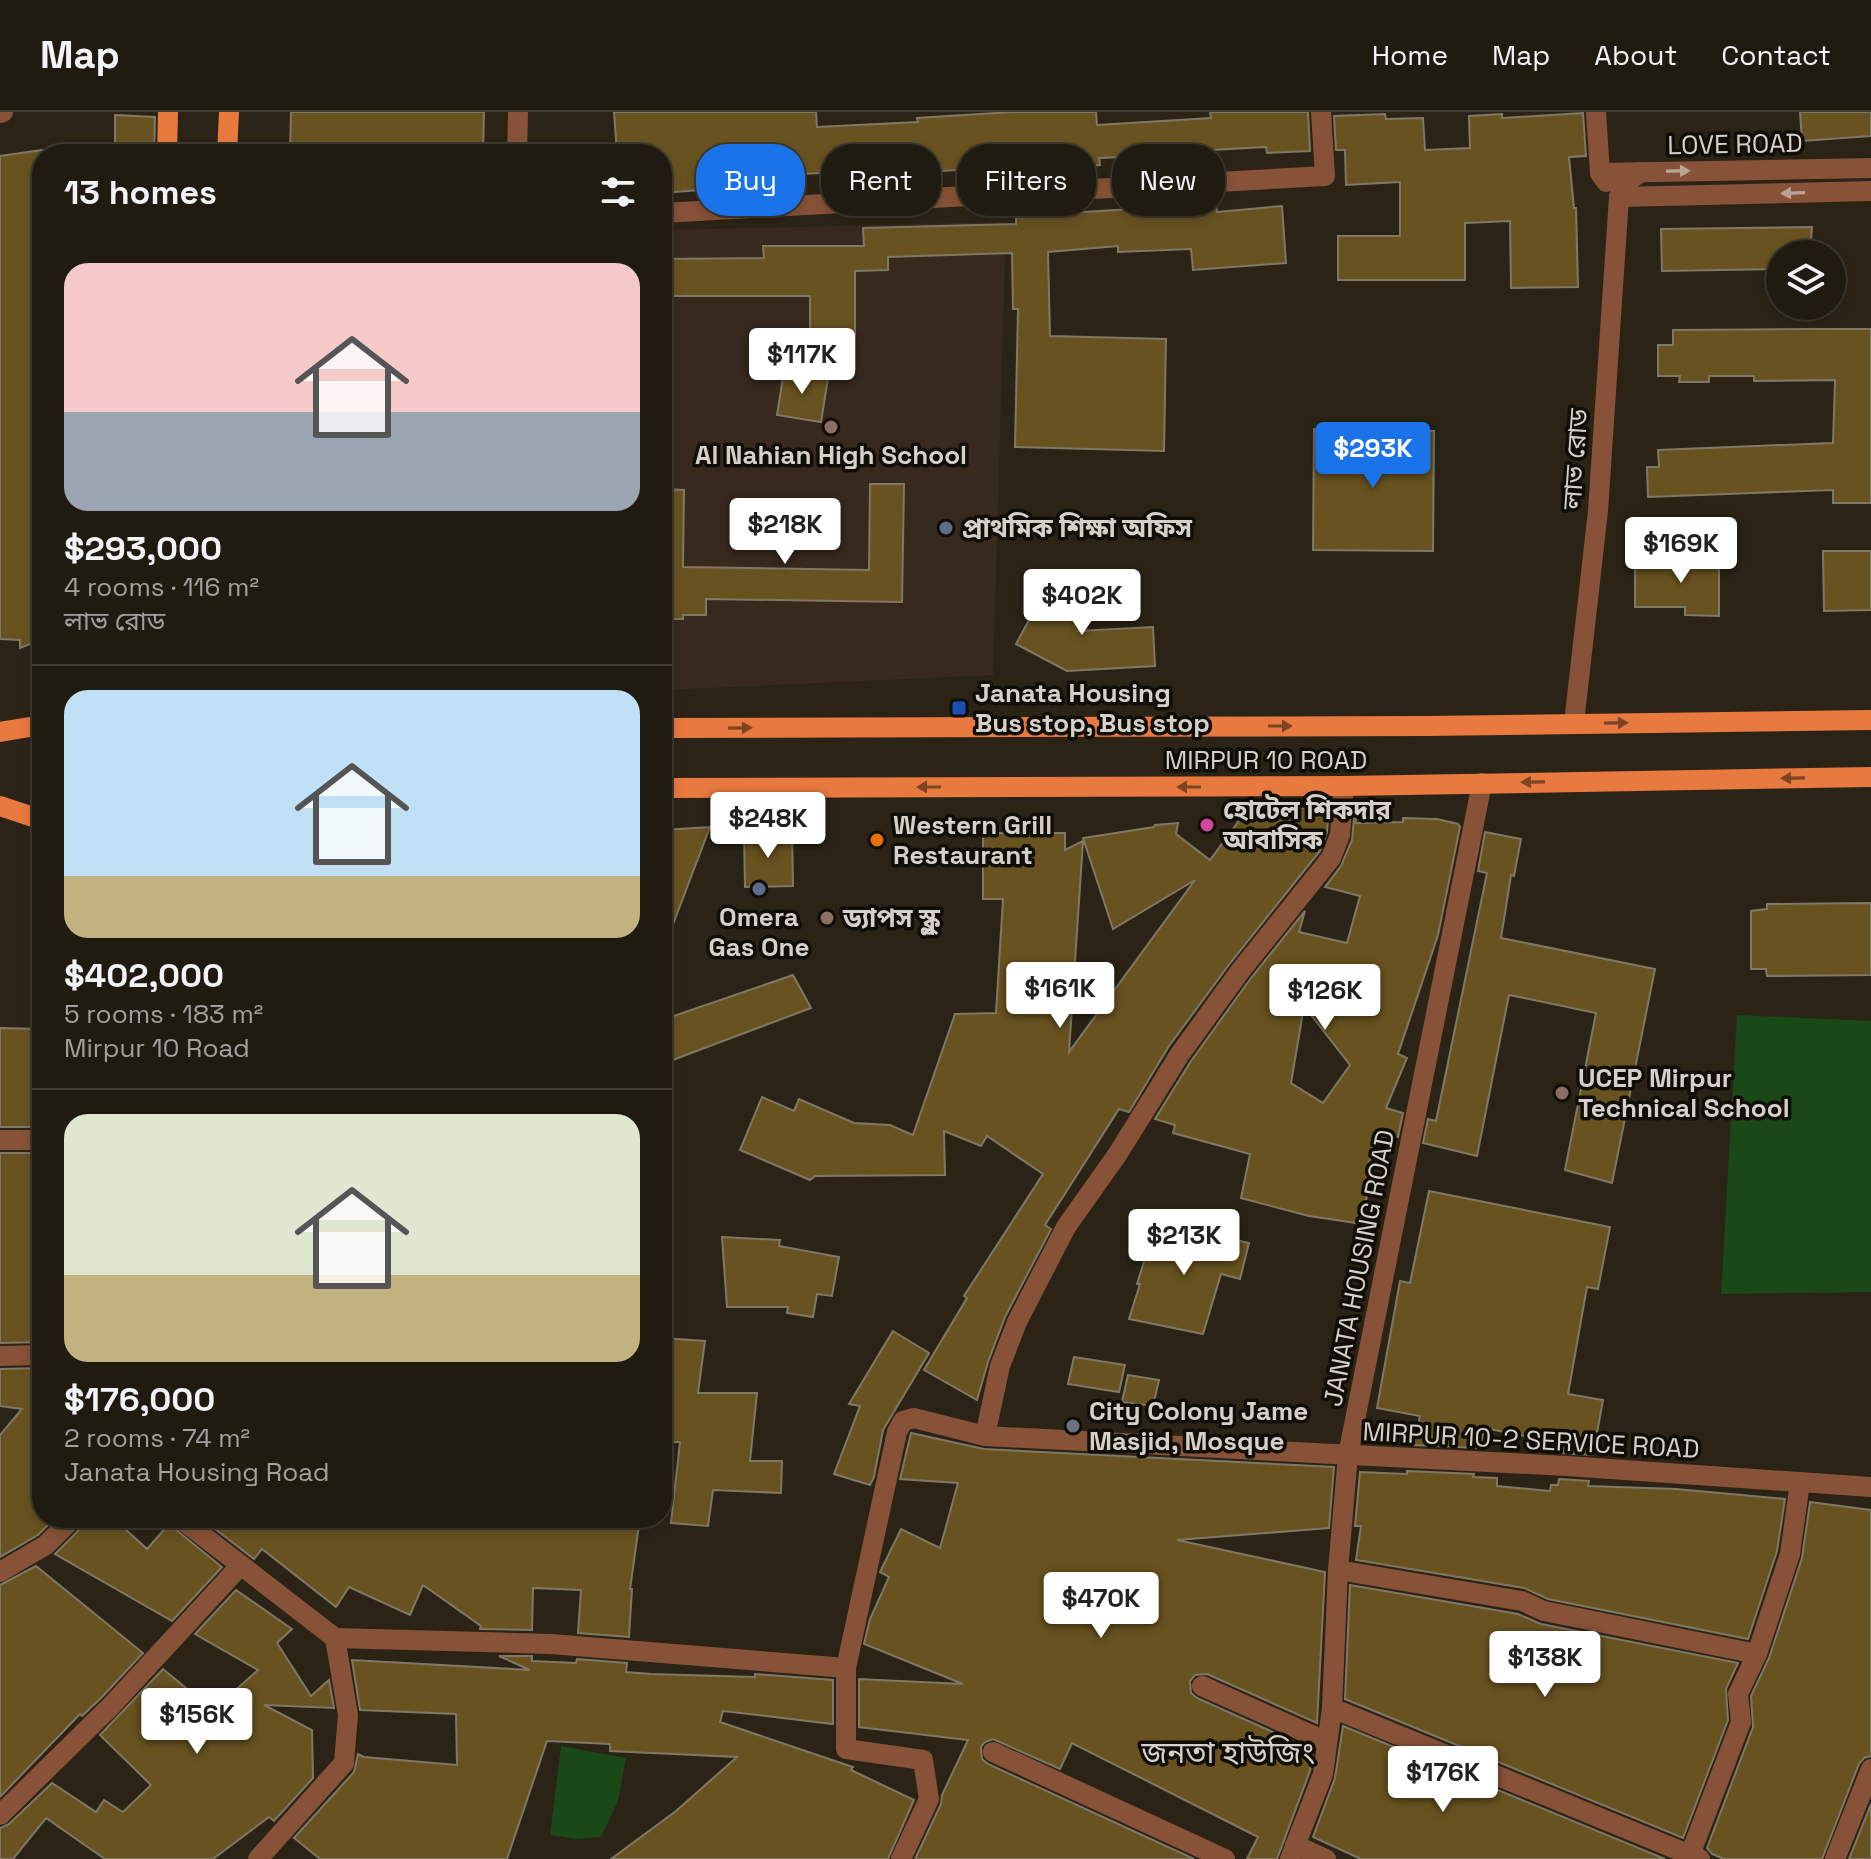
<!DOCTYPE html>
<html lang="en">
<head>
<meta charset="utf-8">
<style>
	:root { --surface:#201b10; --page:#282419; --text:#f1f3f6; --muted:#a2a19f; --line:#3d3930; --accent:#1a73e8 }
	body { margin:0; font-family:"Space Grotesk","Noto Sans Bengali",sans-serif; background:var(--page); color:var(--text); height:100vh; display:flex; flex-direction:column; font-size:30px; white-space:nowrap }
	* { box-sizing:border-box; margin:0 }
	p { font-size:26px; color:var(--muted) }
	.icon { flex:none; width:44px; height:44px; fill:none; stroke:currentColor; stroke-width:2; stroke-linecap:round; stroke-linejoin:round }
	.map { position:relative; flex:1; overflow:hidden }
	.drawer { position:absolute; left:32px; top:32px; width:640px; height:1384px; display:flex; flex-direction:column; background:var(--surface); border-radius:32px; box-shadow:0 4px 12px #0003,0 0 0 2px var(--line) }
	.drawer>* { flex:none }
	.hud { position:absolute; left:696px; top:32px; width:760px; height:72px; display:flex; gap:16px }
	.controls { position:absolute; left:1766px; top:128px; display:grid; gap:16px }
	.controls a { display:grid; place-items:center; width:80px; height:80px; border-radius:50%; background:var(--surface); box-shadow:0 4px 12px #0003,0 0 0 2px var(--line); font-size:40px }
	.price { position:absolute; translate:-50% -68px; padding:0 18px; border-radius:8px; background:#fff; color:#222; font-size:26px; line-height:52px; filter:drop-shadow(0 2px 4px #0008) }
	.price::after { content:''; position:absolute; left:50%; top:48px; width:24px; height:18px; margin-left:-12px; background:inherit; clip-path:polygon(0 0,100% 0,50% 100%) }
	.price.on { background:var(--accent); color:#fff }
	ul { padding:0; list-style:none }
	li { display:grid; align-content:center; gap:16px; height:424px; padding:0 32px }
	li+li { border-top:2px solid var(--line) }
	li span { display:grid; place-items:center; height:248px; border-radius:24px; color:#555 }
	li>.icon { margin-inline-start:auto }
	span .icon { width:144px; height:144px; fill:#fffc; stroke-width:1 }
	li b { font-size:34px }
	h2 { display:flex; justify-content:space-between; align-items:center; height:96px; padding:0 32px; font-size:34px }
	.chip { padding:0 28px; border-radius:32px; background:var(--surface); box-shadow:0 4px 12px #0003,0 0 0 2px var(--line); font-size:28px; line-height:72px }
	.chip.on { background:var(--accent); color:#fff }
	header { display:flex; align-items:center; gap:48px; box-sizing:border-box; height:112px; padding:0 40px; background:var(--surface); border-bottom:2px solid var(--line) }
	header strong { font-size:38px }
	nav { display:flex; gap:44px; margin-inline-start:auto; font-size:28px }
	.map>svg:first-child { display:block }
	.education { fill:#38291e; fill-rule:evenodd }
	.green { fill:#1a4816 }
	.building { fill:#68521f; stroke:#807867; stroke-width:2; fill-rule:evenodd }
	.lines { fill:none; stroke-linecap:round; stroke-linejoin:round }
	.minor { stroke:#875237; stroke-width:20 }
	.major { stroke:#e97a3f; stroke-width:20 }
	.oneway { fill:#baa595 }
	.oneway2 { fill:#7d4424 }
	.education-dot { fill:#8d6e63; stroke:#110e08; stroke-width:3 }
	.service-dot { fill:#5c6f8a; stroke:#110e08; stroke-width:3 }
	.transit-dot { fill:#1a4fb4; stroke:#110e08; stroke-width:3 }
	.hotel-dot { fill:#d1479c; stroke:#110e08; stroke-width:3 }
	.food-dot { fill:#e8710a; stroke:#110e08; stroke-width:3 }
	.worship-dot { fill:#6b7280; stroke:#110e08; stroke-width:3 }
	.labels { text-anchor:middle; dominant-baseline:central; stroke-width:7; stroke-linejoin:round; paint-order:stroke }
	.street-label { font-size:26px; fill:#d5d1c8; stroke:#110e08 }
	.poi-label { font-size:26px; font-weight:bold; fill:#d5d1c8; stroke:#110e08; text-anchor:start }
	.quarter-label { font-size:30px; fill:#d5d1c8; stroke:#110e08 }
</style>
</head>
<body>
<header>
<strong>Map</strong>
<nav><a>Home</a><a>Map</a><a>About</a><a>Contact</a></nav>
</header>
<div class="map">
<svg width="1871" height="1747" viewBox="0 0 1871 1747">
	<rect width="100%" height="100%" fill="#2b2416"/>
	<path class="education" d="M 1006,110 L 993,563 L 662,578 L 662,503 L 706,503 L 706,487 L 902,490 L 904,373 L 869,458 L 683,455 L 684,378 L 662,377 L 662,184 L 810,184 L 811,258 L 855,258 L 855,134 L 764,134 L 764,146 L 662,147 L 662,118 ZM 999,113 L 1000,142 L 888,145 L 864,116 Z"/>
	<g class="green">
		<path d="M 1737,903 L 1871,909 L 1871,1180 L 1721,1182 Z"/>
		<path d="M 561,1634 L 626,1646 L 618,1689 L 601,1725 L 577,1727 L 550,1723 Z"/>
	</g>
	<g class="building">
		<path d="M 291,0 L 484,0 L 483,42 L 290,42 Z"/>
		<path d="M 614,0 L 816,0 L 817,15 L 918,10 L 917,6 L 1012,0 L 1096,0 L 1097,13 L 1211,6 L 1210,0 L 1308,0 L 1310,39 L 1267,41 L 1266,35 L 1192,39 L 1192,42 L 1099,46 L 1100,53 L 1017,58 L 1016,55 L 920,60 L 920,54 L 820,58 L 820,61 L 725,66 L 726,76 L 662,81 L 662,42 L 617,42 Z"/>
		<path d="M 1800,0 L 1871,0 L 1871,24 L 1802,29 Z"/>
		<path d="M 1583,1 L 1586,44 L 1569,45 L 1574,96 L 1576,96 L 1578,175 L 1511,176 L 1510,109 L 1465,111 L 1465,168 L 1338,168 L 1338,124 L 1400,124 L 1400,70 L 1346,73 L 1345,38 L 1336,38 L 1334,4 L 1385,2 L 1386,7 L 1423,6 L 1425,38 L 1470,36 L 1469,4 L 1502,2 L 1502,6 Z"/>
		<path d="M 115,3 L 155,5 L 154,42 L 115,42 Z"/>
		<path d="M 42,38 L 42,527 L 20,536 L 20,528 L 0,527 L 0,44 Z"/>
		<path d="M 1216,92 L 1217,100 L 1282,94 L 1286,151 L 1193,158 L 1191,137 L 1118,140 L 1118,134 L 1048,140 L 1050,224 L 1166,227 L 1164,339 L 1015,335 L 1018,197 L 1013,197 L 1012,141 L 888,145 L 888,158 L 855,159 L 855,258 L 810,258 L 810,184 L 662,184 L 662,147 L 764,146 L 763,134 L 864,134 L 863,116 L 1016,112 L 1016,104 Z"/>
		<path d="M 1812,115 L 1810,142 L 1780,142 L 1780,157 L 1662,159 L 1661,117 Z"/>
		<path d="M 1807,217 L 1871,217 L 1871,391 L 1833,391 L 1833,378 L 1648,385 L 1647,355 L 1659,355 L 1658,338 L 1833,331 L 1835,268 L 1754,269 L 1754,264 L 1709,264 L 1709,270 L 1679,270 L 1680,264 L 1658,264 L 1658,233 L 1673,233 L 1673,218 Z"/>
		<path d="M 784,259 L 828,266 L 821,310 L 777,303 Z"/>
		<path d="M 1314,317 L 1434,319 L 1433,439 L 1313,438 Z"/>
		<path d="M 870,372 L 904,372 L 902,490 L 706,487 L 706,503 L 683,503 L 683,507 L 662,507 L 662,377 L 684,378 L 683,455 L 869,458 Z"/>
		<path d="M 1823,439 L 1871,439 L 1871,498 L 1824,499 Z"/>
		<path d="M 1673,441 L 1714,441 L 1714,455 L 1719,455 L 1719,504 L 1685,503 L 1685,495 L 1635,495 L 1635,456 L 1673,456 Z"/>
		<path d="M 1049,471 L 1092,494 L 1078,519 L 1153,515 L 1155,554 L 1067,559 L 1016,532 Z"/>
		<path d="M 1249,695 L 1282,700 L 1286,696 L 1329,695 L 1327,720 L 1320,739 L 1231,850 L 1169,934 L 1129,1000 L 1119,997 L 1045,1113 L 1051,1117 L 1005,1205 L 988,1250 L 977,1288 L 924,1258 L 967,1186 L 964,1184 L 1043,1062 L 987,1024 L 981,1034 L 944,1019 L 945,1063 L 815,1064 L 810,1068 L 740,1038 L 762,985 L 794,999 L 799,987 L 854,1011 L 890,1013 L 913,1023 L 955,902 L 996,901 L 1003,787 L 983,787 L 983,721 L 1065,721 L 1065,738 L 1083,729 L 1069,940 L 1195,768 L 1113,817 L 1083,726 L 1154,715 L 1155,713 L 1178,711 L 1176,722 L 1210,748 Z"/>
		<path d="M 1355,695 L 1360,695 L 1355,711 L 1403,710 L 1403,706 L 1437,707 L 1458,712 L 1460,715 L 1438,823 L 1398,942 L 1407,946 L 1386,996 L 1403,1001 L 1398,1025 L 1392,1024 L 1391,1028 L 1374,1024 L 1365,1073 L 1368,1074 L 1363,1112 L 1309,1104 L 1241,1086 L 1250,1042 L 1173,1021 L 1175,1013 L 1155,1007 L 1191,949 L 1251,866 L 1305,799 L 1299,820 L 1347,831 L 1360,784 L 1325,775 L 1341,754 L 1352,728 ZM 1304,894 L 1350,953 L 1323,991 L 1291,971 Z"/>
		<path d="M 710,715 L 664,836 L 662,836 L 662,718 Z"/>
		<path d="M 792,720 L 793,774 L 745,775 L 744,721 Z"/>
		<path d="M 1485,720 L 1521,727 L 1514,764 L 1511,763 L 1501,826 L 1655,857 L 1612,1071 L 1565,1058 L 1596,901 L 1509,883 L 1477,1044 L 1423,1031 L 1428,1007 L 1436,1009 L 1487,761 L 1478,759 Z"/>
		<path d="M 1871,791 L 1871,863 L 1767,864 L 1766,857 L 1751,857 L 1751,799 L 1767,797 L 1767,792 Z"/>
		<path d="M 793,863 L 811,896 L 662,952 L 662,908 Z"/>
		<path d="M 0,916 L 42,917 L 42,1015 L 0,1015 Z"/>
		<path d="M 0,1041 L 42,1041 L 42,1230 L 0,1231 Z"/>
		<path d="M 1429,1079 L 1610,1115 L 1598,1177 L 1587,1175 L 1568,1282 L 1603,1288 L 1593,1343 L 1563,1341 L 1565,1332 L 1484,1316 L 1480,1336 L 1413,1333 L 1420,1304 L 1377,1296 L 1400,1169 L 1410,1171 Z"/>
		<path d="M 1156,1111 L 1212,1126 L 1213,1123 L 1249,1131 L 1240,1167 L 1221,1162 L 1203,1222 L 1129,1207 L 1140,1172 L 1137,1172 Z"/>
		<path d="M 722,1125 L 780,1128 L 779,1134 L 839,1145 L 832,1184 L 817,1182 L 813,1205 L 787,1201 L 788,1195 L 727,1195 Z"/>
		<path d="M 893,1219 L 929,1241 L 883,1318 L 874,1365 L 870,1373 L 834,1362 L 860,1294 L 849,1292 Z"/>
		<path d="M 662,1226 L 705,1229 L 698,1281 L 757,1281 L 750,1349 L 782,1349 L 781,1381 L 713,1378 L 708,1414 L 671,1411 L 680,1330 L 662,1330 L 662,1282 L 664,1282 Z"/>
		<path d="M 1074,1245 L 1125,1253 L 1119,1280 L 1068,1272 Z"/>
		<path d="M 42,1256 L 42,1406 L 55,1406 L 38,1423 L 0,1445 L 0,1323 L 22,1297 L 0,1294 L 0,1257 Z"/>
		<path d="M 1128,1263 L 1159,1268 L 1153,1294 L 1122,1290 Z"/>
		<path d="M 911,1321 L 984,1337 L 1334,1355 L 1329,1416 L 1177,1428 L 1325,1460 L 1317,1611 L 1207,1562 L 1195,1563 L 1190,1569 L 1191,1581 L 1197,1586 L 1313,1638 L 1310,1659 L 1277,1747 L 1247,1747 L 1258,1725 L 1072,1631 L 1060,1657 L 993,1627 L 985,1630 L 981,1635 L 982,1647 L 988,1652 L 1194,1747 L 915,1747 L 941,1692 L 942,1683 L 968,1628 L 859,1615 L 859,1567 L 963,1572 L 864,1532 L 870,1507 L 889,1465 L 880,1460 L 901,1417 L 940,1436 L 958,1371 L 900,1367 Z"/>
		<path d="M 1407,1359 L 1474,1362 L 1473,1365 L 1497,1366 L 1497,1374 L 1550,1379 L 1551,1373 L 1558,1373 L 1559,1367 L 1589,1369 L 1588,1374 L 1676,1377 L 1785,1387 L 1777,1439 L 1748,1527 L 1548,1487 L 1524,1476 L 1356,1448 L 1361,1414 L 1355,1414 L 1360,1360 L 1407,1362 Z"/>
		<path d="M 1810,1390 L 1871,1398 L 1871,1644 L 1864,1646 L 1859,1652 L 1822,1747 L 1724,1747 L 1712,1742 L 1707,1736 L 1753,1615 L 1751,1584 L 1769,1546 L 1802,1446 Z"/>
		<path d="M 86,1406 L 113,1406 L 147,1437 L 169,1412 L 222,1455 L 172,1509 L 55,1442 L 82,1415 Z"/>
		<path d="M 201,1406 L 569,1406 L 568,1408 L 639,1413 L 630,1477 L 632,1477 L 629,1525 L 578,1521 L 581,1478 L 533,1476 L 532,1518 L 480,1517 L 481,1514 L 423,1473 L 410,1503 L 349,1475 L 336,1495 L 262,1437 L 254,1447 Z"/>
		<path d="M 36,1454 L 143,1541 L 103,1584 L 82,1604 L 80,1602 L 0,1685 L 0,1473 Z"/>
		<path d="M 1350,1473 L 1518,1502 L 1541,1512 L 1738,1551 L 1726,1577 L 1728,1608 L 1683,1726 L 1345,1587 Z"/>
		<path d="M 236,1478 L 292,1517 L 277,1531 L 311,1584 L 329,1568 L 334,1596 L 264,1593 L 312,1618 L 313,1666 L 274,1709 L 269,1705 L 213,1747 L 105,1747 L 46,1706 L 13,1747 L 0,1747 L 0,1716 L 9,1712 L 52,1671 L 96,1700 L 104,1688 L 123,1700 L 151,1673 L 100,1623 L 163,1557 L 213,1598 L 258,1558 L 195,1522 Z"/>
		<path d="M 499,1544 L 532,1544 L 532,1549 L 576,1551 L 577,1547 L 627,1551 L 626,1560 L 651,1562 L 755,1565 L 755,1562 L 833,1568 L 833,1612 L 723,1599 L 720,1610 L 853,1655 L 851,1658 L 914,1688 L 888,1747 L 611,1747 L 676,1699 L 737,1645 L 610,1639 L 610,1632 L 547,1629 L 507,1747 L 320,1747 L 294,1726 L 354,1660 L 358,1642 L 364,1645 L 457,1653 L 456,1602 L 360,1598 L 352,1548 L 530,1558 Z"/>
		<path d="M 1343,1614 L 1665,1747 L 1361,1747 L 1313,1725 L 1335,1666 Z"/>
		<path d="M 1871,1692 L 1871,1747 L 1849,1747 Z"/>
	</g>
	<g class="lines">
		<g class="minor">
			<path d="M 1596,0 L 1600,61 L 1606,70"/>
			<path d="M 0,1 L 3,0"/>
			<path d="M 517,42 L 518,0"/>
			<path d="M 1600,61 L 1871,56"/>
			<path d="M 1619,85 L 1871,79"/>
			<path d="M 662,101 L 1325,64 L 1321,0"/>
			<path d="M 1574,611 L 1598,399 L 1619,85 L 1628,69 L 1641,60"/>
			<path d="M 0,1028 L 42,1028"/>
			<path d="M 0,1244 L 42,1243"/>
			<path d="M 985,1324 L 1000,1254 L 1017,1210 L 1066,1115 L 1117,1043 L 1180,942 L 1241,858 L 1331,746 L 1340,723 L 1344,674"/>
			<path d="M 180,1406 L 335,1526 L 551,1532 L 846,1556 L 897,1320 L 903,1309 L 914,1306 L 985,1324 L 1567,1354 L 1871,1375"/>
			<path d="M 1338,1458 L 1522,1489 L 1544,1499 L 1757,1542 L 1738,1582 L 1741,1610 L 1690,1743"/>
			<path d="M 0,1460 L 46,1433 L 73,1406"/>
			<path d="M 1757,1542 L 1790,1442 L 1800,1370"/>
			<path d="M 846,1556 L 846,1637 L 923,1648 L 929,1687 L 901,1747"/>
			<path d="M 1202,1574 L 1327,1630"/>
			<path d="M 1332,1596 L 1700,1747"/>
			<path d="M 993,1640 L 1225,1747"/>
			<path d="M 0,1703 L 112,1593 L 241,1453"/>
			<path d="M 1295,1733 L 1326,1747"/>
			<path d="M 258,1747 L 344,1651 L 348,1603 L 335,1526"/>
			<path d="M 1290,1747 L 1323,1662 L 1332,1596 L 1338,1458 L 1348,1343 L 1482,671"/>
			<path d="M 1835,1747 L 1871,1657"/>
		</g>
		<g class="major">
			<path d="M 167,42 L 168,0"/>
			<path d="M 227,42 L 229,0"/>
			<path d="M 662,616 L 1426,614 L 1871,608"/>
			<path d="M 0,620 L 42,613"/>
			<path d="M 662,676 L 1344,674 L 1871,665"/>
			<path d="M 0,694 L 42,708"/>
		</g>
	</g>
	<defs><path id="oneway-solid" d="M-6-.8H1V-3.2L6.5 0L1 3.2V.8H-6Z" transform="scale(2)"/></defs>
	<g class="oneway">
		<use href="#oneway-solid" transform="translate(1678 59) rotate(-1)"/>
		<use href="#oneway-solid" transform="translate(1793 81) rotate(178)"/>
	</g>
	<g class="oneway2">
		<use href="#oneway-solid" transform="translate(1616 611) rotate(-1)"/>
		<use href="#oneway-solid" transform="translate(1280 614)"/>
		<use href="#oneway-solid" transform="translate(740 616) rotate(-1)"/>
		<use href="#oneway-solid" transform="translate(1793 666) rotate(179)"/>
		<use href="#oneway-solid" transform="translate(1533 670) rotate(179)"/>
		<use href="#oneway-solid" transform="translate(929 675) rotate(180)"/>
		<use href="#oneway-solid" transform="translate(1189 675) rotate(180)"/>
	</g>
	<g class="education-dot">
		<circle cx="831" cy="315" r="8"/>
		<circle cx="827" cy="806" r="8"/>
		<circle cx="1562" cy="981" r="8"/>
	</g>
	<g class="service-dot">
		<circle cx="946" cy="416" r="8"/>
		<circle cx="759" cy="777" r="8"/>
	</g>
	<rect class="transit-dot" x="951" y="588" width="16" height="16" rx="4"/>
	<circle class="hotel-dot" cx="1207" cy="713" r="8"/>
	<circle class="food-dot" cx="877" cy="728" r="8"/>
	<circle class="worship-dot" cx="1073" cy="1314" r="8"/>
	<g class="labels">
		<g class="street-label">
			<text transform="translate(1735 32) rotate(-1)">LOVE ROAD</text>
			<text transform="translate(1575 347) rotate(-86)">লাভ রোড</text>
			<text x="1266" y="648">MIRPUR 10 ROAD</text>
			<text transform="translate(1359 1156) rotate(-79)">JANATA HOUSING ROAD</text>
			<text transform="translate(1531 1328) rotate(3)">MIRPUR 10-2 SERVICE ROAD</text>
		</g>
		<g class="poi-label">
			<text x="831" y="343" text-anchor="middle">Al Nahian High School</text>
			<text x="962" y="416">প্রাথমিক শিক্ষা অফিস</text>
			<text x="975" y="581">Janata Housing<tspan x="975" dy="30">Bus stop, Bus stop</tspan></text>
			<text x="1223" y="698">হোটেল শিকদার<tspan x="1223" dy="30">আবাসিক</tspan></text>
			<text x="893" y="713">Western Grill<tspan x="893" dy="30">Restaurant</tspan></text>
			<text x="759" y="805" text-anchor="middle">Omera<tspan x="759" dy="30">Gas One</tspan></text>
			<text x="843" y="806">ড্যাপস স্কুল</text>
			<text x="1578" y="966">UCEP Mirpur<tspan x="1578" dy="30">Technical School</tspan></text>
			<text x="1089" y="1299">City Colony Jame<tspan x="1089" dy="30">Masjid, Mosque</tspan></text>
		</g>
		<g class="quarter-label">
			<text x="1228" y="1640">জনতা হাউজিং</text>
		</g>
	</g>
</svg>
<div class="controls">
<a><svg class="icon" aria-label="layers" viewBox="0 0 24 24"><path d="M12 4l9 5-9 5-9-5zM3 14l9 5 9-5"/></svg></a>
</div>
<b class="price" style="left:802px;top:284px">$117K</b>
<b class="price on" style="left:1373px;top:378px">$293K</b>
<b class="price" style="left:785px;top:454px">$218K</b>
<b class="price" style="left:1681px;top:473px">$169K</b>
<b class="price" style="left:1082px;top:525px">$402K</b>
<b class="price" style="left:768px;top:748px">$248K</b>
<b class="price" style="left:1060px;top:918px">$161K</b>
<b class="price" style="left:1325px;top:920px">$126K</b>
<b class="price" style="left:1184px;top:1165px">$213K</b>
<b class="price" style="left:1101px;top:1528px">$470K</b>
<b class="price" style="left:1545px;top:1587px">$138K</b>
<b class="price" style="left:197px;top:1644px">$156K</b>
<b class="price" style="left:1443px;top:1702px">$176K</b>
<div class="hud">
<a class="chip on">Buy</a>
<a class="chip">Rent</a>
<a class="chip">Filters</a>
<a class="chip">New</a>
</div>
<section class="drawer">
<h2>13 homes<svg class="icon" aria-label="filters" viewBox="0 0 24 24"><path d="M4 7h16M4 17h16"/><circle cx="9" cy="7" r="2"/><circle cx="15" cy="17" r="2"/></svg></h2>
<ul>
<li><span style="background:linear-gradient(#f6c9c9 60%,#9aa5b1 0)"><svg class="icon" aria-label="home" viewBox="0 0 24 24"><path d="M3 11l9-7 9 7M6 9v11h12V9"/></svg></span><div><b>$293,000</b><p>4 rooms · 116 m²</p><p>লাভ রোড</p></div></li>
<li><span style="background:linear-gradient(#bfe0f5 75%,#c2b280 0)"><svg class="icon" aria-label="home" viewBox="0 0 24 24"><path d="M3 11l9-7 9 7M6 9v11h12V9"/></svg></span><div><b>$402,000</b><p>5 rooms · 183 m²</p><p>Mirpur 10 Road</p></div></li>
<li><span style="background:linear-gradient(#dfe7d0 65%,#c2b280 0)"><svg class="icon" aria-label="home" viewBox="0 0 24 24"><path d="M3 11l9-7 9 7M6 9v11h12V9"/></svg></span><div><b>$176,000</b><p>2 rooms · 74 m²</p><p>Janata Housing Road</p></div></li>
</ul>
</section>
</div>
</body>
</html>
